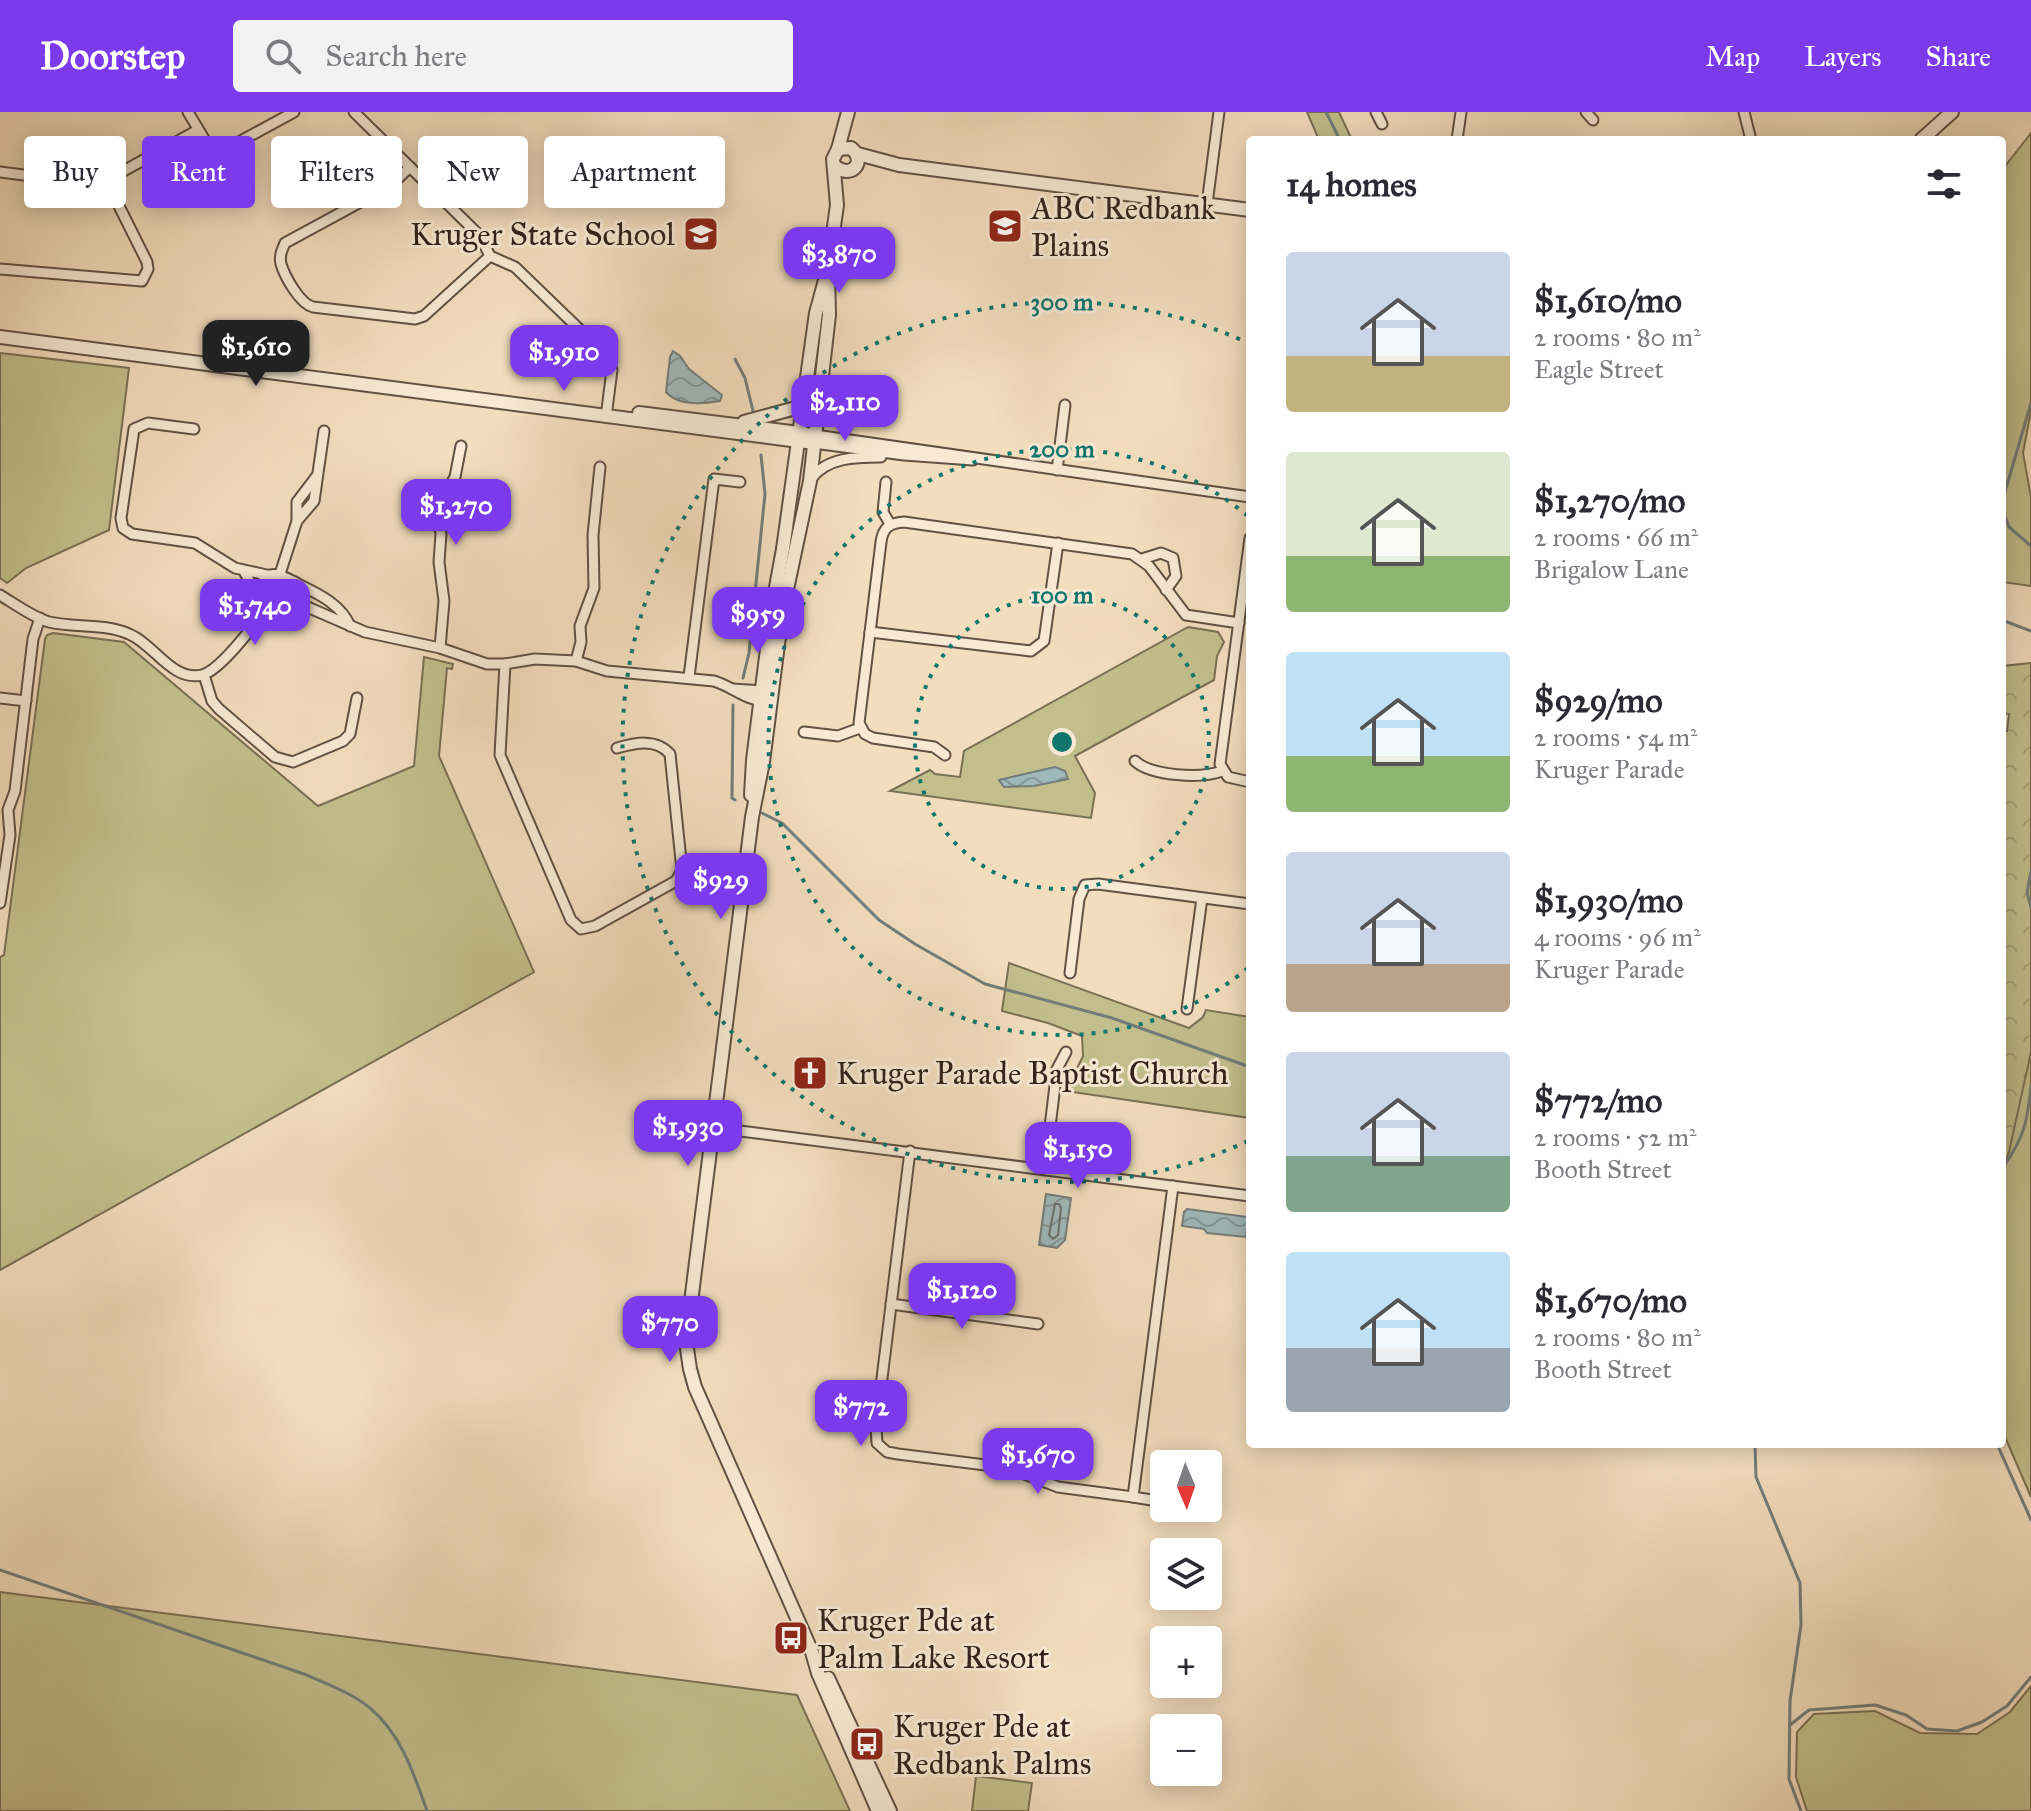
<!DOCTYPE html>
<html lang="en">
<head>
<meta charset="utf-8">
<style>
	:root { --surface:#fff; --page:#f2f2f3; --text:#2b2b33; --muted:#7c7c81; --accent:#7c3aed }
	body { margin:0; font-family:"IM FELL Great Primer",serif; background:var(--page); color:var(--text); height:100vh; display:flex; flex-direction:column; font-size:30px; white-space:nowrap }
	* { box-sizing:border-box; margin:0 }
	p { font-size:26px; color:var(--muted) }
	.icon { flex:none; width:44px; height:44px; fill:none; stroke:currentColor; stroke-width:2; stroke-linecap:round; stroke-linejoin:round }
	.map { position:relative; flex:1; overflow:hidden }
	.details { position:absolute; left:1246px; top:24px; width:760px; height:1312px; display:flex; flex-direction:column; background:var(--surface); border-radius:8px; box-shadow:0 4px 20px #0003 }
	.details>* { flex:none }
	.guide { position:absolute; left:24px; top:24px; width:760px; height:72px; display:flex; gap:16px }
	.needle { width:52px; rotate:178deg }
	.fabs { position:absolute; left:1150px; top:1338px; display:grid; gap:16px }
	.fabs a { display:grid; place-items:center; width:72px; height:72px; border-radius:8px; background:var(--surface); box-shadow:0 4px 20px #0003; font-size:40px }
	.price { position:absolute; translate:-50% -68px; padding:0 18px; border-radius:16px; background:var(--accent); color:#fff; font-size:26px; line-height:52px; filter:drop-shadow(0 2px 4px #0008) }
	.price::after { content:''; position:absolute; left:50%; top:48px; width:24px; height:18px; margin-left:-12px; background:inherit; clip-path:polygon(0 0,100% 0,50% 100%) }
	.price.on { background:#222; color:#fff }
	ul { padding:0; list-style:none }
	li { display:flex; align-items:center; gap:24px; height:200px; padding:0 40px }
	li span { display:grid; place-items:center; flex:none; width:224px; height:160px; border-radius:8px; color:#555 }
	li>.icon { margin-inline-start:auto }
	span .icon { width:96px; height:96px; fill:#fffc; stroke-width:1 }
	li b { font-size:34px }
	h2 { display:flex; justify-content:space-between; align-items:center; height:96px; padding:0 40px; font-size:34px }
	.pill { padding:0 28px; border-radius:8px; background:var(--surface); box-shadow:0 4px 20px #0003; font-size:28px; line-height:72px }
	.pill.on { background:var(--accent); color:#fff }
	header { display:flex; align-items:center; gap:48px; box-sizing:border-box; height:112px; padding:0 40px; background:var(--accent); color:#fff }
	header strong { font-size:38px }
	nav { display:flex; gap:44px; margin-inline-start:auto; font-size:28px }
	.search { width:560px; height:72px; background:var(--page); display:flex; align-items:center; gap:20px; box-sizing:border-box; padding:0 28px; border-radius:8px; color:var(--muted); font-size:30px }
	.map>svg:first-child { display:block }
	.forest { fill:url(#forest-crowns); stroke:#7a7054; stroke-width:2 }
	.park { fill:#c2bf8c; stroke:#7a7054; stroke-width:2 }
	.water { fill:url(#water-waves); stroke:#737d7b; stroke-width:2 }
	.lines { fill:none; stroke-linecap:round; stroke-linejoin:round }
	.shore { stroke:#686e6b; stroke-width:2 }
	.stream { stroke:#737d7b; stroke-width:3 }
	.minor-casing { stroke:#625144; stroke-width:13 }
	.tertiary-casing { stroke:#625144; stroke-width:16 }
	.minor { stroke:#f7e9d4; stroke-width:9 }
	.tertiary { stroke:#f7e9d4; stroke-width:12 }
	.ring { fill:none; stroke:#0f766e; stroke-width:4; stroke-dasharray:4 8 }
	.labels { text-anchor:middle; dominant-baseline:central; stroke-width:6; stroke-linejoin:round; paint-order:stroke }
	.poi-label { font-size:32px; fill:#32221b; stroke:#f7e9d4; text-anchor:start }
	.centre { fill:#0f766e; stroke:#f7e9d4; stroke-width:4 }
	.ring-label { font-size:24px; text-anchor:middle; font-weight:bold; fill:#0f766e; stroke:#f7e9d4; stroke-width:6; stroke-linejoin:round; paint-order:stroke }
</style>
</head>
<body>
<header>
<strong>Doorstep</strong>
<div class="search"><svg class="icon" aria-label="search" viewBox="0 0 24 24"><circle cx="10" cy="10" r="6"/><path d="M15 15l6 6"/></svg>Search here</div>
<nav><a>Map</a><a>Layers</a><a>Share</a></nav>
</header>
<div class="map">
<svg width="2031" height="1699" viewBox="0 0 2031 1699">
	<defs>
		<pattern id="forest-crowns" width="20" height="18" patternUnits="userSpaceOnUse" patternTransform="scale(2)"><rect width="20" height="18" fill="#c2bf8c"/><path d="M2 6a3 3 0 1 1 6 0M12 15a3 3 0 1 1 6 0" fill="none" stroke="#a7a478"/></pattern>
		<pattern id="water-waves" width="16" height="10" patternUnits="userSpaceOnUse" patternTransform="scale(2)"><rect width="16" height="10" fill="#9fb9bb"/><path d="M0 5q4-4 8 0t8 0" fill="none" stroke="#829697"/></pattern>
	</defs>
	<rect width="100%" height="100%" fill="#f2ddbd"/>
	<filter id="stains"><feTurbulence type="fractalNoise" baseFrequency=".0025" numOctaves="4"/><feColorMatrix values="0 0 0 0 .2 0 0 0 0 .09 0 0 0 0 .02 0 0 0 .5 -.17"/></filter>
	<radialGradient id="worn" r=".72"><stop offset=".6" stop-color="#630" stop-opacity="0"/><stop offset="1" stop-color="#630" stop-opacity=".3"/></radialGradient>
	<path class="forest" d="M 2031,551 L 2031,1174 L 2002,1171 L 2002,619 L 2007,619 L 2009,602 L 2002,601 L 2002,554 Z"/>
	<g class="park">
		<path d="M 1307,0 L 1339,0 L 1352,28 L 1319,28 Z"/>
		<path d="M 2031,21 L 2031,299 L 2023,341 L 2031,385 L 2031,474 L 2002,470 L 2002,58 Z"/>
		<path d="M 0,241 L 129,256 L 109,418 L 26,456 L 7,471 L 0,466 Z"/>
		<path d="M 1188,515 L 1218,520 L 1224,530 L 1217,544 L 1214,568 L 1075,644 L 1095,681 L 1091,706 L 890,679 L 930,658 L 935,662 L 960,665 L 964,639 Z"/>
		<path d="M 53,521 L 124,530 L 318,694 L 414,654 L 424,545 L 453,552 L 452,557 L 447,556 L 439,644 L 534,860 L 0,1158 L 0,845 L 4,843 L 45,527 L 47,523 Z"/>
		<path d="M 1009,851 L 1189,916 L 1203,905 L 1206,898 L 1250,905 L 1250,1006 L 1066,979 L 1083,944 L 1082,924 L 1048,911 L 1002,899 Z"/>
		<path d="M 2031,940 L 2031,1385 L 2002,1318 L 2002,1058 L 2009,1040 Z"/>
		<path d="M 0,1480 L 797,1583 L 850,1699 L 0,1699 Z"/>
		<path d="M 2031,1574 L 2031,1699 L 1807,1699 L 1796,1665 L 1797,1620 L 1814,1602 L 1875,1599 L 1920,1621 L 1977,1622 L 2010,1600 Z"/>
		<path d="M 976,1664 L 1032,1671 L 1028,1699 L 972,1699 Z"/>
	</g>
	<g class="water">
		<path d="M 673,239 L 680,244 L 689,257 L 722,283 L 720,289 C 703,292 678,294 666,280 L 670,245 Z"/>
		<path d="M 1055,655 L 1065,659 L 1068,667 L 1034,674 L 1004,675 L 999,668 Z"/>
		<path d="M 1046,1082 L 1071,1086 L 1065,1128 L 1057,1136 L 1039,1133 Z"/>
		<path d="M 1187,1097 L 1248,1105 L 1246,1125 L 1207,1121 L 1204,1117 L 1182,1114 L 1184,1100 Z"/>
	</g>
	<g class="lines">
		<path class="shore" d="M 1055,1092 L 1059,1092 L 1061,1096 L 1058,1123 L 1053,1127 L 1049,1123 Z"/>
		<g class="stream">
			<path d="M 1326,0 L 1340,28"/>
			<path d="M 735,247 L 745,266 L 753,299"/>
			<path d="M 2002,390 L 2031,291"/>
			<path d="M 2002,396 L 2009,415 L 2031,434"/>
			<path d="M 2002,508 L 2031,519"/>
			<path d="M 743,566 L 749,541 L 765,382 L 761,343"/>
			<path d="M 733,593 L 732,686 L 735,688"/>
			<path d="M 762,701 L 782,711 L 879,808 L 915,832 L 985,872 L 1112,906 L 1250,955"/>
			<path d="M 2031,759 L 2027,780 L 2031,796"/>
			<path d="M 2002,1057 C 2024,1025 2027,1013 2031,974"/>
			<path d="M 1755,1332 L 1756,1365 L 1800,1471 L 1801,1513 L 1790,1589 L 1789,1667 L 1801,1699"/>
			<path d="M 1997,1332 L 2031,1408"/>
			<path d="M 0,1458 L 304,1562 C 325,1571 352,1581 370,1596 C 401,1622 414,1662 427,1699"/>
			<path d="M 1790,1613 L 1809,1598 L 1875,1593 L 1906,1603 L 1927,1617 L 1957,1619 L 1982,1610 L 2007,1594 L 2031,1565"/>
		</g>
		<defs>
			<g id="minor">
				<path d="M 188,0 L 209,35 L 217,39 L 226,37 L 294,0"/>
				<path d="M 354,0 L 480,124 L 490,144 L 515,155 L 608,245 L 612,258 L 606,305"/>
				<path d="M 1376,0 L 1382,12"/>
				<path d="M 1586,0 L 1593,8"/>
				<path d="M 1744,0 L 1751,28"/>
				<path d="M 1457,28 L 1461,0"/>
				<path d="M 410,55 L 390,74 L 285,131 C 282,138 279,144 281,152 C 285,165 300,192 313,195 L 415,207 L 424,204 L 490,144"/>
				<path d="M 0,60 L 109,74 L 118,62 L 198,18"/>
				<path d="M 1207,92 L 1219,0"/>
				<path d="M 0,157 L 142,169 L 148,157 L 147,150 L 109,74"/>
				<path d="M 194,317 L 148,311 L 134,317 L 121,406 L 123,416 L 132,422 L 195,431 L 235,456 L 271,464"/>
				<path d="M 815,323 L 1250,385"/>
				<path d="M 814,331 L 904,343 L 973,348"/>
				<path d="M 1057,358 L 1065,293"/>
				<path d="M 811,367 C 827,345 856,345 881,345"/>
				<path d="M 886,370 L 883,400 L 890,412"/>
				<path d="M 297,409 L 314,389 L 324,319"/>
				<path d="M 1250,426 L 1220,652 L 1228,665 L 1250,670"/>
				<path d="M 1142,447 L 1161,441 L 1173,446 L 1176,464 L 1166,478"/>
				<path d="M 245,461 C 248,467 265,496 269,498 C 289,509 303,487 295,470"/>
				<path d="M 280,462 L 297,409 L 297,390 L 316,365"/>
				<path d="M 259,482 C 264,449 286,466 302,474 C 321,483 342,494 350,514"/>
				<path d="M 0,483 C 15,492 32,505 49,510 C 74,516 105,511 129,522 C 154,532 172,570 202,563 C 221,558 254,513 266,497"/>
				<path d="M 293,495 L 305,494 L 365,520 L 440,536 L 487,552 L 505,552 L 535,547 L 576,549 L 607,559 L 714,569 C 733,575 744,587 763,589"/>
				<path d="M 870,520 L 1031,539 L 1044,529 L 1058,431"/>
				<path d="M 440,536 L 444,489 L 439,450 L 441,422 L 437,397 L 455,365 L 461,334"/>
				<path d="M 576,549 L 581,530 L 580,514 L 594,476 L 593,423 L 600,355"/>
				<path d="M 505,552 L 500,643 L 571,808 L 581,817 L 595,814 L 676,769 L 682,758 L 670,642 C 656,626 635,631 617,636"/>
				<path d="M 204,563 L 212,589 L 219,597 L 275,645 L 293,650 L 343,629 L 350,622 L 357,586"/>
				<path d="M 689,565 L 714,367 L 740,370"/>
				<path d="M 732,577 L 765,579"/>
				<path d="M 0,586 L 26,589"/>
				<path d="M 804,620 L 838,624 L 860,616"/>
				<path d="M 945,643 L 934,635 L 873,626 L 865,622 L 859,611 L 881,430 C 883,415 890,411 904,410 L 1132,442 L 1149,454 L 1186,503 L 1239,511"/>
				<path d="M 1135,649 C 1151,664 1201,667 1222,659"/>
				<path d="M 0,791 L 10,723 L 8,698 L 15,679 L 33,527 L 40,506"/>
				<path d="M 1070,861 L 1079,787 L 1085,773 L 1098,772 L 1250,792"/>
				<path d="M 1187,897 L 1202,786"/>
				<path d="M 693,1013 L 1250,1084"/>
				<path d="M 910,1039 L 876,1315 L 877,1331 L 887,1340 L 898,1342 L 1009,1356 L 1058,1375 L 1133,1385"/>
				<path d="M 1045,1056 L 1057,957 L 1066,940"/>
				<path d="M 891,1192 L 1038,1212"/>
				<path d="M 1164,1390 L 1133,1385 L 1173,1074"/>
				<path d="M 1194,1396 L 1198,1397"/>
			</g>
			<g id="tertiary">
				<path d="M 1921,28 L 1952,0"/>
				<path d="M 858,42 L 899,53 L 1250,98"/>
				<path d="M 836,55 C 852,67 867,49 851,36 L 838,37"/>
				<path d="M 828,157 L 829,203 L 810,369 L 782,501 L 763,650 L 752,705 L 686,1230 L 690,1257 L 695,1275 L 812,1540 L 818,1561 L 878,1699"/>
				<path d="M 0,225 L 814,331"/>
				<path d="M 639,301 L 807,322"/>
				<path d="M 744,310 L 803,294"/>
				<path d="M 751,683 L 753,648 L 772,497 L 783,437 L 816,201 L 828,157 L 837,93 L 833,47 L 838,37 L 848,0"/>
				<path d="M 828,1566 L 890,1699"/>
			</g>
		</defs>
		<use href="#minor" class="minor-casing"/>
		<use href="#tertiary" class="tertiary-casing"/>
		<use href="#minor" class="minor"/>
		<use href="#tertiary" class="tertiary"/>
	</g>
	<g class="ring">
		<circle cx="1062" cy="630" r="147"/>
		<path d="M1248 856A293 293 0 1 1 1248 404"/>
		<path d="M1248 1029A440 440 0 1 1 1248 231"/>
	</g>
	<defs>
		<symbol id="school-square" viewBox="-11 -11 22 22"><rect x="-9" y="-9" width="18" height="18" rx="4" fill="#8f2418" stroke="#f7e9d4"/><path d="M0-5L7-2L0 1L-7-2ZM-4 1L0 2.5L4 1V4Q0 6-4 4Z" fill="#fff"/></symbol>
		<symbol id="church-square" viewBox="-11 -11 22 22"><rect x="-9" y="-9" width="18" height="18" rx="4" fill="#8f2418" stroke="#f7e9d4"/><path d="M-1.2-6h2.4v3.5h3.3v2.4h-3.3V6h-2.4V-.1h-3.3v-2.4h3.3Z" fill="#fff"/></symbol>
		<symbol id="bus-square" viewBox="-11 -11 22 22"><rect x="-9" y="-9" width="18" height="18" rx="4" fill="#8f2418" stroke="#f7e9d4"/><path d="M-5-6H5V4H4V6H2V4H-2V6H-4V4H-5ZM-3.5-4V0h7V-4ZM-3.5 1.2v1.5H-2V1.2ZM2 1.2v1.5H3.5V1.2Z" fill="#fff"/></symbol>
	</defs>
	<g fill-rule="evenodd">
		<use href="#school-square" x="985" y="94" width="40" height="40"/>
		<use href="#school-square" x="681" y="102" width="40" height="40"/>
		<use href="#church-square" x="790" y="941" width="40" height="40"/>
		<use href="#bus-square" x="771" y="1506" width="40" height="40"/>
		<use href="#bus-square" x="847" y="1612" width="40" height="40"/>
	</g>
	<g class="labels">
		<g class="poi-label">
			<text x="1031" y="96">ABC Redbank<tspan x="1031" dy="37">Plains</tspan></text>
			<text x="675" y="122" text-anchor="end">Kruger State School</text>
			<text x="836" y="961">Kruger Parade Baptist Church</text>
			<text x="817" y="1508">Kruger Pde at<tspan x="817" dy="37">Palm Lake Resort</tspan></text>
			<text x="893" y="1614">Kruger Pde at<tspan x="893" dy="37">Redbank Palms</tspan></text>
		</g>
	</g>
	<circle cx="1062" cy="630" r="12" class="centre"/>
	<g class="ring-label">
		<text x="1062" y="198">300 m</text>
		<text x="1062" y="345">200 m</text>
		<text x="1062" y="491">100 m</text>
	</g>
	<rect width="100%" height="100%" filter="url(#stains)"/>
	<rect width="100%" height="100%" fill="url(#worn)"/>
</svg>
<div class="fabs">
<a><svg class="needle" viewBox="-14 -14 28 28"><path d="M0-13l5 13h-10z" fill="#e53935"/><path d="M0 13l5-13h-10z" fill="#7c7c81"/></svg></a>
<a><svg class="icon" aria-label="layers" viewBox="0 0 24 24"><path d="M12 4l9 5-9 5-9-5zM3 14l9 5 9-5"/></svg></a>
<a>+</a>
<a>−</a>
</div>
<b class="price" style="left:839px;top:183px">$3,870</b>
<b class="price on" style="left:256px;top:276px">$1,610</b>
<b class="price" style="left:564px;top:281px">$1,910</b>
<b class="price" style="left:845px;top:331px">$2,110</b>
<b class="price" style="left:456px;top:435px">$1,270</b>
<b class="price" style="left:255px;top:535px">$1,740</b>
<b class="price" style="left:758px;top:543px">$959</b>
<b class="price" style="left:721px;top:809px">$929</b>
<b class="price" style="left:688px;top:1056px">$1,930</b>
<b class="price" style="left:1078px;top:1078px">$1,150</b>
<b class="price" style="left:962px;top:1219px">$1,120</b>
<b class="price" style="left:670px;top:1252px">$770</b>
<b class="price" style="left:861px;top:1336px">$772</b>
<b class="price" style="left:1038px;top:1384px">$1,670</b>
<div class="guide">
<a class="pill">Buy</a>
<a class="pill on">Rent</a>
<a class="pill">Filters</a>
<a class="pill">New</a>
<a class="pill">Apartment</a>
</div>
<section class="details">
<h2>14 homes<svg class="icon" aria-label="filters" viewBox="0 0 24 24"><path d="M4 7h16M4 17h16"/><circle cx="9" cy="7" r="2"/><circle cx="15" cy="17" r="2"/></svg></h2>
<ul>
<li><span style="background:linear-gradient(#c9d6e8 65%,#c2b280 0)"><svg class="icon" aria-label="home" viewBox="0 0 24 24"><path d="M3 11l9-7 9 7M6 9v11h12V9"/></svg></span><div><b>$1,610/mo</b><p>2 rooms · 80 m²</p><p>Eagle Street</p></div></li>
<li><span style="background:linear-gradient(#dfe7d0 65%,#8fb573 0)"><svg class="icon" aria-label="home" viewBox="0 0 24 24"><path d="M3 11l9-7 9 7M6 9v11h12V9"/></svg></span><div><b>$1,270/mo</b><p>2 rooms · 66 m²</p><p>Brigalow Lane</p></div></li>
<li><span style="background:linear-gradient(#bfe0f5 65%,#8fb573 0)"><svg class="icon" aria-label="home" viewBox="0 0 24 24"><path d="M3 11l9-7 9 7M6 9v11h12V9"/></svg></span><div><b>$929/mo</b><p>2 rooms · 54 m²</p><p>Kruger Parade</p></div></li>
<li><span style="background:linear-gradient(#c9d6e8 70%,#b9a48a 0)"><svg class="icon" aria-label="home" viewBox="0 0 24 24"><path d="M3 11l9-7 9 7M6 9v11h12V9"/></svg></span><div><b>$1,930/mo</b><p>4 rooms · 96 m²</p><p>Kruger Parade</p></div></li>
<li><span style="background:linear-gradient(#c9d6e8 65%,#7fa58c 0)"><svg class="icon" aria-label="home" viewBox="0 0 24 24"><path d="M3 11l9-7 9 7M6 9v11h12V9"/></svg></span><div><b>$772/mo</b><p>2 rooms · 52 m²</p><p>Booth Street</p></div></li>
<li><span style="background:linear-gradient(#bfe0f5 60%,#9aa5b1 0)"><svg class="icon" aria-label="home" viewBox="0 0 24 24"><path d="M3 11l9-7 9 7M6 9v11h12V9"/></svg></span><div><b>$1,670/mo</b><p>2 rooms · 80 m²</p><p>Booth Street</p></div></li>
</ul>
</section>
</div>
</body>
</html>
